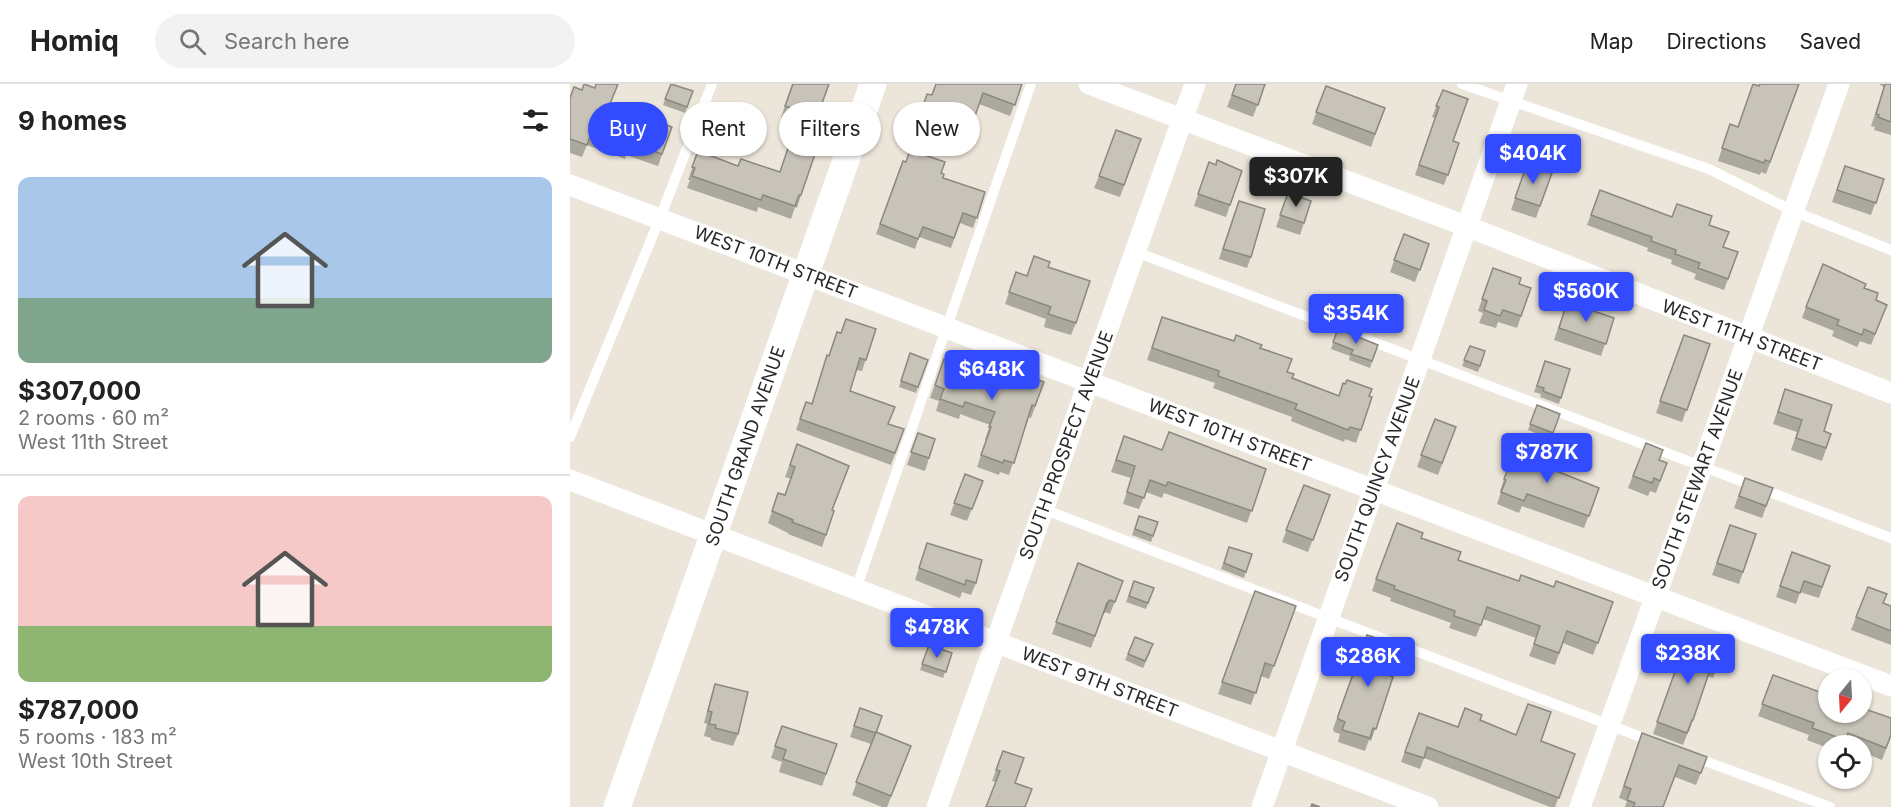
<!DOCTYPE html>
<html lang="en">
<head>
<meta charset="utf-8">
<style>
	:root { --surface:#fff; --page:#f2f2f2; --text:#222; --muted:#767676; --line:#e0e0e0; --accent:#334bff }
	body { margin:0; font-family:Inter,sans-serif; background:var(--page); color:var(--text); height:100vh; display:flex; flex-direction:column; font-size:22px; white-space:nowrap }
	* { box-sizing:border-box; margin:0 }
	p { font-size:20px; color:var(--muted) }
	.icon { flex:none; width:33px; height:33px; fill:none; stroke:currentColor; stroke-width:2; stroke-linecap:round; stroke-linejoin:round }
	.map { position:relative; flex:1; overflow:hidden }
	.panel { display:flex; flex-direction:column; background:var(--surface); width:570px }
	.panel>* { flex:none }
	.top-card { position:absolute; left:18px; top:18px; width:570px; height:54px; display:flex; gap:12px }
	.needle { width:39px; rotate:198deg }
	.buttons { position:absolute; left:1248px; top:585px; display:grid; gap:12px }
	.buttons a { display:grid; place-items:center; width:54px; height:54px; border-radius:50%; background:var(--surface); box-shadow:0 2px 4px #0004; font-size:30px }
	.price { position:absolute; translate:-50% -51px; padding:0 14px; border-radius:6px; background:var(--accent); color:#fff; font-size:20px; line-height:39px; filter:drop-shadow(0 2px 3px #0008) }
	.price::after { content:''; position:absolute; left:50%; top:36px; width:18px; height:14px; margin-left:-9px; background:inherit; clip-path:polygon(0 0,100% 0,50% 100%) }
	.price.selected { background:#222; color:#fff }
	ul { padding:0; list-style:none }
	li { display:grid; align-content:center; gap:12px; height:318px; padding:0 18px }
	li+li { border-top:2px solid var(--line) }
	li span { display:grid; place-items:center; height:186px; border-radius:12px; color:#555 }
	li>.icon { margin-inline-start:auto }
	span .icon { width:108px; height:108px; fill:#fffc; stroke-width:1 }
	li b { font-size:26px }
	h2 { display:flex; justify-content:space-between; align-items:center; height:72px; padding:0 18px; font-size:26px }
	.pill { padding:0 21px; border-radius:27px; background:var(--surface); box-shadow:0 2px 4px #0004; font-size:21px; line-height:54px }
	.pill.selected { background:var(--accent); color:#fff }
	header { display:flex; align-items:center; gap:36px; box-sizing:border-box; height:84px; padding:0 30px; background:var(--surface); border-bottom:2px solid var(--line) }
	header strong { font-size:28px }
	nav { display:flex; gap:33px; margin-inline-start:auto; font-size:21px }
	.search { width:420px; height:54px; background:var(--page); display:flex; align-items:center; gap:15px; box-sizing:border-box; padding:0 21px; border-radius:33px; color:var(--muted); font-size:22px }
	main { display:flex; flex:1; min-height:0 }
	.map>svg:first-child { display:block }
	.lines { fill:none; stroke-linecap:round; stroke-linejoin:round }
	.service { stroke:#fff; stroke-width:10 }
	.minor { stroke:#fff; stroke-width:21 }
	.tertiary { stroke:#fff; stroke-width:27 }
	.wall { fill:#aba89e }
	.shaded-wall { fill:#8b8881 }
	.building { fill:#c7c3b8; stroke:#8b8881; stroke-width:1.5 }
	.labels { text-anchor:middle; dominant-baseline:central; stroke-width:6; stroke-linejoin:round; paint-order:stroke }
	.street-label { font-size:18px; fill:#292929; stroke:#fff }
</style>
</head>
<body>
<header>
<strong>Homiq</strong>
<div class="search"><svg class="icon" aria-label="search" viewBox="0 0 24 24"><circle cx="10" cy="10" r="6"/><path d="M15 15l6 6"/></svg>Search here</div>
<nav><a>Map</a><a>Directions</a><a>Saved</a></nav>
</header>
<main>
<section class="panel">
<h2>9 homes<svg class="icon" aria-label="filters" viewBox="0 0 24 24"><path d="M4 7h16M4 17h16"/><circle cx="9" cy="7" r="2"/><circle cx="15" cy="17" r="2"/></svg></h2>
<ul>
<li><span style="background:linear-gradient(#a9c7e8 65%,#7fa58c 0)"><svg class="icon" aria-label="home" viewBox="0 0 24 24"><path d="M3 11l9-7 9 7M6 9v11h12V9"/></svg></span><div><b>$307,000</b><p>2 rooms · 60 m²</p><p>West 11th Street</p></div></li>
<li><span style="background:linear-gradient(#f6c9c9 70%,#8fb573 0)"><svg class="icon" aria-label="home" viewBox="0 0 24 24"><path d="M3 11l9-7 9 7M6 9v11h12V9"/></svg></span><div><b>$787,000</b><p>5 rooms · 183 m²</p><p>West 10th Street</p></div></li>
</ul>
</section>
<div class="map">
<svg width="1321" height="723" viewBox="0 0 1321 723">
	<rect width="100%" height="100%" fill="#ece5d9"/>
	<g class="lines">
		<g class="service">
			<path d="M 892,0 L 1139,85 L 1223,127 L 1321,166"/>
			<path d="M 566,168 L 1321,454"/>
			<path d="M 0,353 L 90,134 L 142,0"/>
			<path d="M 473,425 L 1084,658"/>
			<path d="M 286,505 L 461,0"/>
			<path d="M 1124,673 L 1260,723"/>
		</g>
		<g class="minor">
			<path d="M 519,0 L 896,142 L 1321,309"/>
			<path d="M 0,101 L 1321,602"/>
			<path d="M 0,396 L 858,723"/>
			<path d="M 367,723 L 625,0"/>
			<path d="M 692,723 L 947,0"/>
			<path d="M 1010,723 L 1269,0"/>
		</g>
		<path class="tertiary" d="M 47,723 L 303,0"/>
	</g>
	<g class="wall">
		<path d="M 101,0 L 123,7 L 115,29 L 93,21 Z"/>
		<path d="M 222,0 L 259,0 L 242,45 L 211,34 Z"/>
		<path d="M 452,0 L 440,32 L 409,20 L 393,63 L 379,58 L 382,48 L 348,36 L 357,10 L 362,11 Z"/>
		<path d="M 666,0 L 695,0 L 683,33 L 657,23 Z"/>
		<path d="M 1189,0 L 1229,0 L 1196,90 L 1191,88 L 1190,91 L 1148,77 L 1160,40 L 1168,43 Z"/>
		<path d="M 1310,0 L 1321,0 L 1321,51 L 1304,46 L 1305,43 L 1301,42 L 1314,3 L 1310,1 Z"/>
		<path d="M 756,2 L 815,24 L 801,63 L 742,40 Z"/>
		<path d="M 873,6 L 883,57 L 889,59 L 874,101 L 845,91 L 865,34 L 862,33 Z"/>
		<path d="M 0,14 L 41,20 L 102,43 L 88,82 L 56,71 L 55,75 L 17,61 L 12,73 L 0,69 Z"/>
		<path d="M 571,55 L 550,113 L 524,104 L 529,92 Z"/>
		<path d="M 128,67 L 231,111 L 227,124 L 225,123 L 221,135 L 188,123 L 187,128 L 117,104 L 120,96 L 118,96 Z"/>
		<path d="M 333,77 L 371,89 L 373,94 L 415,108 L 403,144 L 390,139 L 381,164 L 349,153 L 345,165 L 306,150 Z"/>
		<path d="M 639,78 L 660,121 L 656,133 L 624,122 Z"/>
		<path d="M 957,80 L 982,89 L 966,134 L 941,126 Z"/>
		<path d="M 1275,82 L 1314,95 L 1301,131 L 1262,118 Z"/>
		<path d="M 1030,106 L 1102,133 L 1139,141 L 1153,163 L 1168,168 L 1154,206 L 1124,195 L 1126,190 L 1101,180 L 1102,176 L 1077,167 L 1078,164 L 1017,141 Z"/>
		<path d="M 718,109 L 741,117 L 730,151 L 706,143 Z"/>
		<path d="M 665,127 L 681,173 L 677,184 L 649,175 Z"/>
		<path d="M 834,150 L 859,160 L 845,198 L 820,188 Z"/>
		<path d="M 478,183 L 506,239 L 501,251 L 474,243 L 476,235 L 435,220 L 446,188 L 457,192 Z"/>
		<path d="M 923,184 L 949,200 L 961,204 L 947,244 L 928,238 L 926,244 L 909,239 L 913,229 L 908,227 Z"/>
		<path d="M 1294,204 L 1306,216 L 1317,221 L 1301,261 L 1290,257 L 1287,263 L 1262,252 L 1264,247 L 1232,234 L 1236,223 Z"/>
		<path d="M 997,218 L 1044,234 L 1031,272 L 984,256 Z"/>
		<path d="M 592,233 L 664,257 L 690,264 L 717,288 L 722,294 L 769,312 L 799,312 L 802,313 L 786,359 L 775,355 L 774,358 L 721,337 L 722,333 L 643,304 L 645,299 L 577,276 Z"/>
		<path d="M 306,245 L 292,287 L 286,286 L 280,307 L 318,340 L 334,345 L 321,381 L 226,346 L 236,318 L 242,320 L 257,271 L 259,272 L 271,249 Z"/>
		<path d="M 768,245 L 808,261 L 800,284 L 779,276 L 780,272 L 761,265 Z"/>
		<path d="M 1114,251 L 1140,260 L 1112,338 L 1086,329 Z"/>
		<path d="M 900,262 L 915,267 L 908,288 L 892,282 Z"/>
		<path d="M 340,269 L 358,276 L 346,309 L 329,303 Z"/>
		<path d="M 374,275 L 385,279 L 474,298 L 461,334 L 458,333 L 439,391 L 430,388 L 429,391 L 407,383 L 416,356 L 415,355 L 420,341 L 390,330 L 389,335 L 366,327 L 369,317 L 360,314 Z"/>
		<path d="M 975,277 L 1000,285 L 989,320 L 970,313 L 971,310 L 964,308 Z"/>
		<path d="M 1215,305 L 1254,347 L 1261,350 L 1252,377 L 1221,366 L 1227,348 L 1203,340 Z"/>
		<path d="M 967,321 L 990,330 L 981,355 L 958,346 Z"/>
		<path d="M 865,335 L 886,343 L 868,391 L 847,383 Z"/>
		<path d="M 348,349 L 365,355 L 355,387 L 337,381 Z"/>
		<path d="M 554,352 L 592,366 L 696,385 L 677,439 L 594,409 L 592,414 L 576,408 L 569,425 L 553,420 L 561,394 L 541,388 Z"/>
		<path d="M 1076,359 L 1089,376 L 1097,379 L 1086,409 L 1080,407 L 1078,412 L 1058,404 Z"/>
		<path d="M 227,360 L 262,426 L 256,451 L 252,463 L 218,450 L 218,449 L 198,439 L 208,409 L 215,411 L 221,395 L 215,393 Z"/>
		<path d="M 964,378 L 1029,404 L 1014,444 L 952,422 L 949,429 L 927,420 L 931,408 L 930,407 L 934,395 Z"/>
		<path d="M 395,390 L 413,397 L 397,437 L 380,431 Z"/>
		<path d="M 1175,394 L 1203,404 L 1192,434 L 1164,424 Z"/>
		<path d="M 734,401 L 760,411 L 738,468 L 712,458 Z"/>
		<path d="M 569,432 L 588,438 L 581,458 L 562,451 Z"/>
		<path d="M 1160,441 L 1186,450 L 1169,500 L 1142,491 Z"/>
		<path d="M 851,454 L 888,476 L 949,497 L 984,503 L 1043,518 L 1023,571 L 993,559 L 985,581 L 959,572 L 966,554 L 913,535 L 906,553 L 879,544 L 881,539 L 820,517 L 821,514 L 802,507 L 806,495 Z"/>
		<path d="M 357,459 L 406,499 L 401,511 L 392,508 L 390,514 L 345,496 Z"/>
		<path d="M 659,463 L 682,470 L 674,494 L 651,485 Z"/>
		<path d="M 1222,468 L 1260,482 L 1249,514 L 1230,508 L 1226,520 L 1206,513 Z"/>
		<path d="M 508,479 L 553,497 L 540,530 L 535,528 L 533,531 L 521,564 L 482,550 Z"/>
		<path d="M 564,497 L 584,504 L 576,525 L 556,518 Z"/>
		<path d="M 1298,503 L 1313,519 L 1321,522 L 1321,561 L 1281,546 Z"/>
		<path d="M 685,507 L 726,522 L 699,595 L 691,592 L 681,621 L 648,610 Z"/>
		<path d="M 797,551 L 818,591 L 823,593 L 801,657 L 799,656 L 795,667 L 768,658 L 770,650 L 764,648 L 763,645 Z"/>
		<path d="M 1117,554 L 1153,567 L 1143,594 L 1138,592 L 1119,648 L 1118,648 L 1113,661 L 1083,650 Z"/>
		<path d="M 359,561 L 382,569 L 373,594 L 350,586 Z"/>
		<path d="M 581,567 L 573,584 L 555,576 L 558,570 Z"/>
		<path d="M 1203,591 L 1321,652 L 1312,676 L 1292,668 L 1292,662 L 1258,662 L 1258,664 L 1237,656 L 1239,651 L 1188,632 Z"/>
		<path d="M 145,600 L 168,650 L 163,662 L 141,656 L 141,654 L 134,652 L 137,640 L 134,639 L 141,612 Z"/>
		<path d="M 290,624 L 306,648 L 341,663 L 317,723 L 312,723 L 282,711 L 301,660 L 280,653 Z"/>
		<path d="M 849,629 L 888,643 L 910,636 L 946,651 L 971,657 L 1005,670 L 985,723 L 980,723 L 854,674 L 850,685 L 831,678 Z"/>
		<path d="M 212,642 L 267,660 L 252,702 L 209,688 L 212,678 L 201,674 Z"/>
		<path d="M 1072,649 L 1137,673 L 1126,701 L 1105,693 L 1093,723 L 1055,723 L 1057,717 L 1049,714 Z"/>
		<path d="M 433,667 L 445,699 L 426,698 L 422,697 Z"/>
	</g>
	<path class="shaded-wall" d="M 540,516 L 535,528 L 533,531 L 537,519 Z"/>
	<g class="building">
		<path d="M 14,0 L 25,4 L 26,0 L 48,0 L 40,20 L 102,43 L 92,70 L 61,59 L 59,63 L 21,49 L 17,61 L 0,55 L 0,14 L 4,3 L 12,6 Z"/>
		<path d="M 101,0 L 123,7 L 117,23 L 95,15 Z"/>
		<path d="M 223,0 L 259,0 L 247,33 L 215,22 Z"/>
		<path d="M 366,0 L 452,0 L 445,21 L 413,9 L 398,52 L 383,47 L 387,37 L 352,25 L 357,10 L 362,11 Z"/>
		<path d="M 666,0 L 695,0 L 688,21 L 662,11 Z"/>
		<path d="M 1183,0 L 1189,2 L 1190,0 L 1229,0 L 1200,78 L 1195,76 L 1194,79 L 1152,64 L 1160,40 L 1168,43 Z"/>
		<path d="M 1315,0 L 1321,0 L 1321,38 L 1308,33 L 1309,31 L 1306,30 Z"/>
		<path d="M 756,2 L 815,24 L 805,50 L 746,28 Z"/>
		<path d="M 873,6 L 898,15 L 883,57 L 889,59 L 878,91 L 849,81 L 869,23 L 866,22 Z"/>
		<path d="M 546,46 L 571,55 L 554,101 L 529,92 Z"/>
		<path d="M 219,61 L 245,70 L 231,111 L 229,111 L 225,122 L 193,111 L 191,116 L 122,92 L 125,84 L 122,83 L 128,67 L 168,82 L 171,75 L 210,88 Z"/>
		<path d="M 340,66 L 375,78 L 371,89 L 374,90 L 373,94 L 415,108 L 407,134 L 393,129 L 384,154 L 353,143 L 348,155 L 310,140 L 333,77 L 336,78 Z"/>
		<path d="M 647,76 L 672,87 L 660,121 L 628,110 L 639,78 L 646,81 Z"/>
		<path d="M 957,80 L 982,89 L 970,122 L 945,114 Z"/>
		<path d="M 1275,82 L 1314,95 L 1306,119 L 1267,106 Z"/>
		<path d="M 1030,106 L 1102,133 L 1107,120 L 1142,132 L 1139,141 L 1159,148 L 1153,163 L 1168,168 L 1158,195 L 1128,184 L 1130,179 L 1105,170 L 1106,166 L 1081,157 L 1082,153 L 1021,131 Z"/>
		<path d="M 718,109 L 741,117 L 734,139 L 710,131 Z"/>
		<path d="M 669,117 L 695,125 L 681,173 L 653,165 Z"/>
		<path d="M 834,150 L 859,160 L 850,186 L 824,176 Z"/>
		<path d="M 464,172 L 480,178 L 478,183 L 520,197 L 506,239 L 478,230 L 481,223 L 439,208 L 446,188 L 457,192 Z"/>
		<path d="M 1253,180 L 1296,200 L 1294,204 L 1308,209 L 1306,216 L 1317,221 L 1305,250 L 1294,245 L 1292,251 L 1267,241 L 1269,236 L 1236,223 Z"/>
		<path d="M 923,184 L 951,194 L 949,200 L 961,204 L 951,232 L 933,226 L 930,232 L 914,226 L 917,217 L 912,215 Z"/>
		<path d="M 997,218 L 1044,234 L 1036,260 L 989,244 Z"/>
		<path d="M 592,233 L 664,257 L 666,251 L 692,261 L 690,264 L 722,275 L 717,288 L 724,290 L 722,294 L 769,312 L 773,299 L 775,300 L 777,296 L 802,305 L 799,312 L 802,313 L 791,346 L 780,343 L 778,346 L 725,325 L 727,320 L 648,292 L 649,287 L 582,264 Z"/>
		<path d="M 276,235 L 306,245 L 296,276 L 290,274 L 280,307 L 325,323 L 318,340 L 334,345 L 325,369 L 230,335 L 236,318 L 242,320 L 257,271 L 259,272 L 267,248 L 271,249 Z"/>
		<path d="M 768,245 L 808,261 L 802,277 L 781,270 L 783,266 L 763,258 Z"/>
		<path d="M 1114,251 L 1140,260 L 1117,326 L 1090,317 Z"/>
		<path d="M 900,262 L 915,267 L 910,282 L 894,276 Z"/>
		<path d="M 340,269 L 358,276 L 348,303 L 331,297 Z"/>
		<path d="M 388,270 L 442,291 L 444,287 L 474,298 L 465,322 L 462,321 L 444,379 L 434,376 L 433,379 L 411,371 L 421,343 L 419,343 L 425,328 L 395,318 L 393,323 L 370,315 L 374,305 L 365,301 L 374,275 L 385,279 Z"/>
		<path d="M 975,277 L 1000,285 L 991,314 L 973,307 L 974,304 L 967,302 Z"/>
		<path d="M 1215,305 L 1262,321 L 1254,347 L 1261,350 L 1256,364 L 1226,354 L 1232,336 L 1208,328 Z"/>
		<path d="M 967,321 L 990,330 L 983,349 L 960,340 Z"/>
		<path d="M 865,335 L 886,343 L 872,379 L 851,371 Z"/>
		<path d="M 599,348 L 696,385 L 682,427 L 598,398 L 596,402 L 580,396 L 574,414 L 557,408 L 565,382 L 546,376 L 554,352 L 592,366 Z"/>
		<path d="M 348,349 L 365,355 L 359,374 L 341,368 Z"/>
		<path d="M 1076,359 L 1093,366 L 1089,376 L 1097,379 L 1090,397 L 1084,394 L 1082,399 L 1063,392 Z"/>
		<path d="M 227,360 L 279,382 L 262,426 L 264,427 L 256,451 L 222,438 L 223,436 L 202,427 L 208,409 L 215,411 L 225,383 L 220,381 Z"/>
		<path d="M 947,363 L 967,371 L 964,378 L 1029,404 L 1019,432 L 957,410 L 954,417 L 931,408 L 936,396 L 934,395 Z"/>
		<path d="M 395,390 L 413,397 L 402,425 L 384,419 Z"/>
		<path d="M 1175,394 L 1203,404 L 1196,422 L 1169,412 Z"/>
		<path d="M 734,401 L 760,411 L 743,456 L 716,446 Z"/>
		<path d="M 569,432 L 588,438 L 583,452 L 565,445 Z"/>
		<path d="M 827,439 L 853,449 L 851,454 L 891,468 L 888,476 L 949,497 L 951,491 L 984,503 L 986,497 L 1043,518 L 1028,559 L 997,547 L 989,569 L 964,560 L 970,542 L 917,523 L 911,541 L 884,532 L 885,527 L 824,505 L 825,502 L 806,495 Z"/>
		<path d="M 1160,441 L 1186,450 L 1173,488 L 1147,479 Z"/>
		<path d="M 357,459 L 412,476 L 406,499 L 396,496 L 395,501 L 349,484 Z"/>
		<path d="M 659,463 L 682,470 L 676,488 L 654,479 Z"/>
		<path d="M 1222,468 L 1260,482 L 1252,503 L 1234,497 L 1230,509 L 1210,502 Z"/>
		<path d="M 508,479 L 553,497 L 545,518 L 540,516 L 537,519 L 525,552 L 486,538 Z"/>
		<path d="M 564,497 L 584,504 L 578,519 L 559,512 Z"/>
		<path d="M 1298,503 L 1317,510 L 1313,519 L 1321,522 L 1321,547 L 1286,533 Z"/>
		<path d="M 685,507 L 726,522 L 704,582 L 695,579 L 686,609 L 652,598 Z"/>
		<path d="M 797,551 L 828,561 L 818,591 L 823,593 L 806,645 L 803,644 L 800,654 L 772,646 L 775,638 L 768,635 L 768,632 Z"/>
		<path d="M 565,553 L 583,560 L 575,577 L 558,570 Z"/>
		<path d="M 1117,554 L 1153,567 L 1148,582 L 1142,580 L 1123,636 L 1122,636 L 1117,649 L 1087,638 Z"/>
		<path d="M 359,561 L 382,569 L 376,588 L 352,580 Z"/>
		<path d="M 1203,591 L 1258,611 L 1258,628 L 1292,628 L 1292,624 L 1321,634 L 1321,651 L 1316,664 L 1278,649 L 1275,656 L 1242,644 L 1244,639 L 1192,620 Z"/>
		<path d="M 145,600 L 178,608 L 168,650 L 145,644 L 146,641 L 139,640 L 142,628 L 138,627 Z"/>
		<path d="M 958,620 L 981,628 L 971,657 L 1005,670 L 989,714 L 857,663 L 854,674 L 835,668 L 849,629 L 888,643 L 895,624 L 912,631 L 910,636 L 946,651 Z"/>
		<path d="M 290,624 L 312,632 L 306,649 L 284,642 Z"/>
		<path d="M 212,642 L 267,660 L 256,690 L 213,675 L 216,666 L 205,662 Z"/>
		<path d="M 306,648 L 341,662 L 321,712 L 286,698 Z"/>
		<path d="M 1072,649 L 1137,673 L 1131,689 L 1109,681 L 1093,723 L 1063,723 L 1065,719 L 1057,716 L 1061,705 L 1054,702 Z"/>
		<path d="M 433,667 L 454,674 L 445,699 L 462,705 L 455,723 L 416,723 L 430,687 L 426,686 Z"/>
		<path d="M 742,720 L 750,723 L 741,723 Z"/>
	</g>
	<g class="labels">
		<g class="street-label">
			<text transform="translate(206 178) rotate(21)">WEST 10TH STREET</text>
			<text transform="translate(1172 251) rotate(21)">WEST 11TH STREET</text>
			<text transform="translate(660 351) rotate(21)">WEST 10TH STREET</text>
			<text transform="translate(496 361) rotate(-70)">SOUTH PROSPECT AVENUE</text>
			<text transform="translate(175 362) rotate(-71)">SOUTH GRAND AVENUE</text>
			<text transform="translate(807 395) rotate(-70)">SOUTH QUINCY AVENUE</text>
			<text transform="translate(1127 395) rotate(-70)">SOUTH STEWART AVENUE</text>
			<text transform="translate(530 598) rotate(21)">WEST 9TH STREET</text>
		</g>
	</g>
</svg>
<div class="buttons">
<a><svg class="needle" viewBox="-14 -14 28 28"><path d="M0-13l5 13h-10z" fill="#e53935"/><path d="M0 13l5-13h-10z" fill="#767676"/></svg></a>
<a><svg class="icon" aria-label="locate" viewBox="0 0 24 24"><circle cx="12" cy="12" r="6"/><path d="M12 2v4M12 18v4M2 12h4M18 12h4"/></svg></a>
</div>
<b class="price" style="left:963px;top:101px">$404K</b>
<b class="price selected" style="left:726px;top:124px">$307K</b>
<b class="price" style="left:1016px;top:239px">$560K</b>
<b class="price" style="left:786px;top:261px">$354K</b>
<b class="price" style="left:422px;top:317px">$648K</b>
<b class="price" style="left:977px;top:400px">$787K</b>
<b class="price" style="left:367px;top:575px">$478K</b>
<b class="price" style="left:1118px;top:601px">$238K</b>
<b class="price" style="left:798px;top:604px">$286K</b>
<div class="top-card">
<a class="pill selected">Buy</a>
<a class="pill">Rent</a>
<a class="pill">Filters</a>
<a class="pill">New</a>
</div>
</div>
</main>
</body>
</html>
